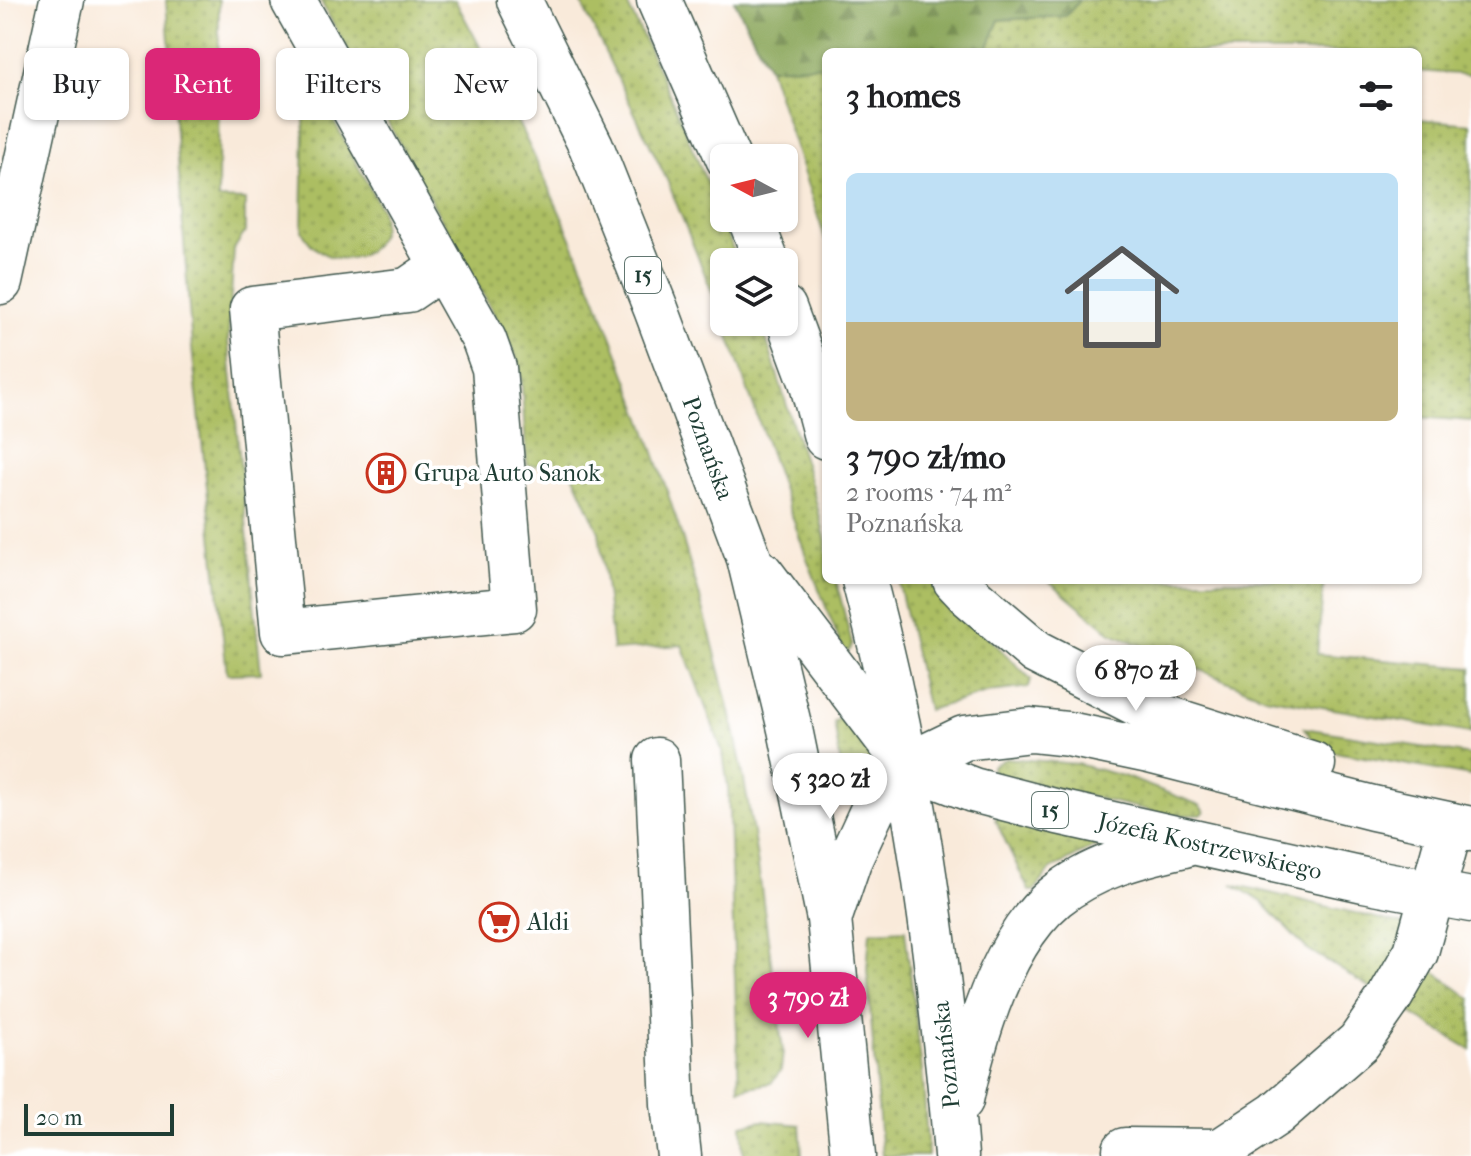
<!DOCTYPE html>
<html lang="en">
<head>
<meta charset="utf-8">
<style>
	:root { --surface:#fff; --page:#f2f2f2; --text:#202124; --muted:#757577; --line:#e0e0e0; --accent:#db2777 }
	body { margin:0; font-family:"IM FELL French Canon",serif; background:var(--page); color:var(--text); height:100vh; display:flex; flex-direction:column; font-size:30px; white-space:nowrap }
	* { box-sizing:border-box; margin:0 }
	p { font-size:26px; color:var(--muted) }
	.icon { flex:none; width:44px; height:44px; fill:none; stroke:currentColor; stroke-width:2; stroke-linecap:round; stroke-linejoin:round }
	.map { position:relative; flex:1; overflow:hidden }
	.details { position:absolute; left:822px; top:48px; width:600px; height:536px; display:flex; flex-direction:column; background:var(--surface); border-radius:12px; box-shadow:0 2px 6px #0004 }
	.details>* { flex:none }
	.guide { position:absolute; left:24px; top:48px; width:678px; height:72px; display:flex; gap:16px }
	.needle { width:52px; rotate:277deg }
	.controls { position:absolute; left:710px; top:144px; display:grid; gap:16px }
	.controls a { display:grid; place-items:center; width:88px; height:88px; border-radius:12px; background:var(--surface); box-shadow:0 2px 6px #0004; font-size:40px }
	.scale { position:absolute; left:24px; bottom:20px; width:150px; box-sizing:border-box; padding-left:8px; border:4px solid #1f3d34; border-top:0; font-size:22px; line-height:28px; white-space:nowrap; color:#1f3d34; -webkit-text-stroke:6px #fff; paint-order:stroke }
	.price { position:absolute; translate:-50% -68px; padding:0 18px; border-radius:28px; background:#fff; color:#222; font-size:26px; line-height:52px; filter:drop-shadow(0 2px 4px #0008) }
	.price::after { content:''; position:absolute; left:50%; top:48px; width:24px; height:18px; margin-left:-12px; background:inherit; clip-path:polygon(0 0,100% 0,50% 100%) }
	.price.selected { background:var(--accent); color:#fff }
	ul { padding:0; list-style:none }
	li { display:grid; align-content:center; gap:16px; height:424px; padding:0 24px }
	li+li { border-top:2px solid var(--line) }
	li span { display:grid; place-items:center; height:248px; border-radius:12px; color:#555 }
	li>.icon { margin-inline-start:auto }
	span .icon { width:144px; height:144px; fill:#fffc; stroke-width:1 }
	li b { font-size:34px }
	h2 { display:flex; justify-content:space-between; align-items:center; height:96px; padding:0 24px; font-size:34px }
	.tag { padding:0 28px; border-radius:12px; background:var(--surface); box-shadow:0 2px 6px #0004; font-size:28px; line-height:72px }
	.tag.selected { background:var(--accent); color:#fff }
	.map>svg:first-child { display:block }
	.grass { fill:url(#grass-dots); stroke:#667e4b; stroke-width:2 }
	.forest { fill:url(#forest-firs); stroke:#547146; stroke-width:2 }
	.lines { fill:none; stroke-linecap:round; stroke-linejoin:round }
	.minor-casing { stroke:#40574d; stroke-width:47 }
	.major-casing { stroke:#40574d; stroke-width:47 }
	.minor { stroke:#fff; stroke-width:44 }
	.major { stroke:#fff; stroke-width:44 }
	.labels { text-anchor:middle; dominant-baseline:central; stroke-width:7; stroke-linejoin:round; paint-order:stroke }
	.shield { fill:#fff; stroke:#627771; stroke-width:2 }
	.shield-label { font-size:22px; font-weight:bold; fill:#1f3d34 }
	.street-label { font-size:24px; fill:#1f3d34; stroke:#fff }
	.poi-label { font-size:24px; fill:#1f3d34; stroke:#fff; text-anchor:start }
</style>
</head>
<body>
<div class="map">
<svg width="1471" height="1156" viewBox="0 0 1471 1156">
	<defs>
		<pattern id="grass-dots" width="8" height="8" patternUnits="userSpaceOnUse" patternTransform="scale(2)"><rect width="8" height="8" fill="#acbe62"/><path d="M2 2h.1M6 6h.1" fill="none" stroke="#8b9c52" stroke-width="1.8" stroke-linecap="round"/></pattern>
		<pattern id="forest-firs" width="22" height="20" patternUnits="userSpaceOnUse" patternTransform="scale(2)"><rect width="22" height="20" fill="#89a558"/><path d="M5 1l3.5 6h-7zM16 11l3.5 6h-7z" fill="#6f884a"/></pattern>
	</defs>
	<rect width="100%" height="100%" fill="#fff"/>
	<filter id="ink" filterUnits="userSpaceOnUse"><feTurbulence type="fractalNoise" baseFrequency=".0125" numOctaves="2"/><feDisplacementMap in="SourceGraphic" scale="16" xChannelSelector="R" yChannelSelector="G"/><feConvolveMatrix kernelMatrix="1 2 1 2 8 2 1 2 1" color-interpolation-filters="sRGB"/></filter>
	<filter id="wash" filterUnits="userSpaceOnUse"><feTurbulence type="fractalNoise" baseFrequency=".006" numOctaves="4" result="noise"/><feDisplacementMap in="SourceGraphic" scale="32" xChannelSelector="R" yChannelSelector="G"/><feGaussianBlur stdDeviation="1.8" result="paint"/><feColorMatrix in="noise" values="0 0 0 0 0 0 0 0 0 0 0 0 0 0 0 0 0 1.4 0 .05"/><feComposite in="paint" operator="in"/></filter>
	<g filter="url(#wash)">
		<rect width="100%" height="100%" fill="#f9eada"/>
		<g class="grass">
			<path d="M 166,0 L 219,0 L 218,199 L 245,200 L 245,232 L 234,249 L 228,341 L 261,673 L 227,674 L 192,348 Z"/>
			<path d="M 320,0 L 455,0 C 570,210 666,455 724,687 C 754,806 766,930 783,1051 L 781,1070 L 771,1083 L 739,1089 L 728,788 L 723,753 L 682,645 L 613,650 L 599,532 L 570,467 L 527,465 L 521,374 L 513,348 Z"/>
			<path d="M 580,0 L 625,0 C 668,85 704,173 738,262 L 724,262 L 724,322 L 667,180 Z"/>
			<path d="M 734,0 L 1471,0 L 1471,75 L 1418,71 L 1418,52 L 826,52 L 826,241 L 769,68 Z"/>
			<path d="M 305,78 L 311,78 L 381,209 C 394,261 325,278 302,231 Z"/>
			<path d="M 1418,119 L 1471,124 L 1471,421 L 1418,417 Z"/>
			<path d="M 724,322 L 761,322 L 813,490 L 826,541 L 826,580 L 836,580 L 852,644 L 849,651 L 843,650 L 806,556 Z"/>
			<path d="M 898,580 L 929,580 L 1031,679 L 1029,687 L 990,692 L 928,710 Z"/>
			<path d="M 1048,580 L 1324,580 L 1317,654 L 1471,668 L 1471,733 L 1265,697 L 1111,633 Z"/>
			<path d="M 846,716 L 872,744 L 874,766 L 845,794 L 834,721 Z"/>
			<path d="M 1304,728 L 1471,755 L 1471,776 L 1330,751 L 1317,745 Z"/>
			<path d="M 1006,758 L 1077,764 L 1123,776 L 1200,805 L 1205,811 L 1201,815 L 1169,815 L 993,774 L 992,766 Z"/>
			<path d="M 998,817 L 1101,843 L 1051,869 L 1034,891 L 1029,891 L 995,819 Z"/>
			<path d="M 1232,884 L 1414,927 L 1379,993 L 1306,948 L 1261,901 Z"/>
			<path d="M 905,930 L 923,1079 L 928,1156 L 882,1156 L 867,970 L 870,932 Z"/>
			<path d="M 1430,968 L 1471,999 L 1471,1050 L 1405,1010 Z"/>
			<path d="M 762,1121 L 800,1125 L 802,1156 L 744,1156 L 742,1125 Z"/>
		</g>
		<path class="forest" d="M 734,0 L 1080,0 L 1066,16 L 999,20 L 986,52 L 826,52 L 826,65 L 769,68 Z"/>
	</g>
	<g filter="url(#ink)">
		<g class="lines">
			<defs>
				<g id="minor">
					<path d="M 293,0 L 484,340 L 494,368 L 514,609 L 283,632 L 252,309 L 408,290 L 443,266"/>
					<path d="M 0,282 L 62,0"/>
					<path d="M 657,760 L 673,1104 L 679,1156"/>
					<path d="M 1125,1150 L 1220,1151 L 1276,1114 L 1359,1042 L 1389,999 L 1416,952 L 1451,825"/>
				</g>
				<g id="major">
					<path d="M 519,0 L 591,146 L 656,309 L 749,558 L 790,729 L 829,919 L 853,1156"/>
					<path d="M 659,0 L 728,158"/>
					<path d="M 750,218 L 767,262"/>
					<path d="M 784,308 L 811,381 L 826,437"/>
					<path d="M 761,573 L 901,757"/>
					<path d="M 864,580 C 903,726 927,873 943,1023 C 948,1067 953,1111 956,1156"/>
					<path d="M 955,580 L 969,595 L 1036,652 L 1161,716 L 1313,764"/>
					<path d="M 908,765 L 973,790 L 1058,812 L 1364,880 L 1471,900"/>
					<path d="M 830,917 L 849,861 L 873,809 L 908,765 L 964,738 L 1031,730 L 1068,734 L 1149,751 L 1373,808 L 1471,829"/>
					<path d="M 961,1100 C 975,1034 1002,942 1055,897 C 1092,867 1139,855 1184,845"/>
				</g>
			</defs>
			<use href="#minor" class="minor-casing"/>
			<use href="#major" class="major-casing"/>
			<use href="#minor" class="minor"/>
			<use href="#major" class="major"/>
		</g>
	</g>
	<defs>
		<symbol id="building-ring" viewBox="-11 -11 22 22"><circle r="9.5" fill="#fff" stroke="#c8321e" stroke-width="1.5"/><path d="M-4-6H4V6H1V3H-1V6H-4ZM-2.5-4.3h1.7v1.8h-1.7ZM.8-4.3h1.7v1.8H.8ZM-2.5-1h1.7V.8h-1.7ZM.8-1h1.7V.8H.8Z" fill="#c8321e"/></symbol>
		<symbol id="supermarket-ring" viewBox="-11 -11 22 22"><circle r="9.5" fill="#fff" stroke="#c8321e" stroke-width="1.5"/><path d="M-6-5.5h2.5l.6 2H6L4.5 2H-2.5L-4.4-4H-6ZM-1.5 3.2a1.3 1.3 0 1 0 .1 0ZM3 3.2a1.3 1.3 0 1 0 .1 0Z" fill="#c8321e"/></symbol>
	</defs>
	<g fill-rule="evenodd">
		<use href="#building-ring" x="364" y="451" width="44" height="44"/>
		<use href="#supermarket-ring" x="477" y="900" width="44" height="44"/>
	</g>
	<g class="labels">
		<g class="shield">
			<rect x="625" y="257" width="36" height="36" rx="6"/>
			<rect x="1032" y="792" width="36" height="36" rx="6"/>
		</g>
		<g class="shield-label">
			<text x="643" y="275">15</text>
			<text x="1050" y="810">15</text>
		</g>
		<g class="street-label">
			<text transform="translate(708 448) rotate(70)">Poznańska</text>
			<text transform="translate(1210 846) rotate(13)">Józefa Kostrzewskiego</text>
			<text transform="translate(946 1055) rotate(-96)">Poznańska</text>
		</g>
		<g class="poi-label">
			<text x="414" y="473">Grupa Auto Sanok</text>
			<text x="527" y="922">Aldi</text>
		</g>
	</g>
</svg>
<div class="controls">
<a><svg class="needle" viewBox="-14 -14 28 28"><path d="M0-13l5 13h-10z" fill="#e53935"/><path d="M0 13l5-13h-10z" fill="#757577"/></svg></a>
<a><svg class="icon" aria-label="layers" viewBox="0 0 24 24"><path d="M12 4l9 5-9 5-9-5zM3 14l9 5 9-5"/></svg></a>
</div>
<div class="scale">20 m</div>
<b class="price" style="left:1136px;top:713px">6 870 zł</b>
<b class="price" style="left:830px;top:821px">5 320 zł</b>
<b class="price selected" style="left:808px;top:1040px">3 790 zł</b>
<div class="guide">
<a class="tag">Buy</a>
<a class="tag selected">Rent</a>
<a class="tag">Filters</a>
<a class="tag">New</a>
</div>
<section class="details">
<h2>3 homes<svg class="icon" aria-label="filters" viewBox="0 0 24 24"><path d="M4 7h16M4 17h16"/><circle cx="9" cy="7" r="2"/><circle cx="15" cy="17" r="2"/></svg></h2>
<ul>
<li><span style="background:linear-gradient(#bfe0f5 60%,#c2b280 0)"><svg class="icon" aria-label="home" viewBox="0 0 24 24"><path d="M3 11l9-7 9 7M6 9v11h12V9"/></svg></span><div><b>3 790 zł/mo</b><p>2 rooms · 74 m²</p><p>Poznańska</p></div></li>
</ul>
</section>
</div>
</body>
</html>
